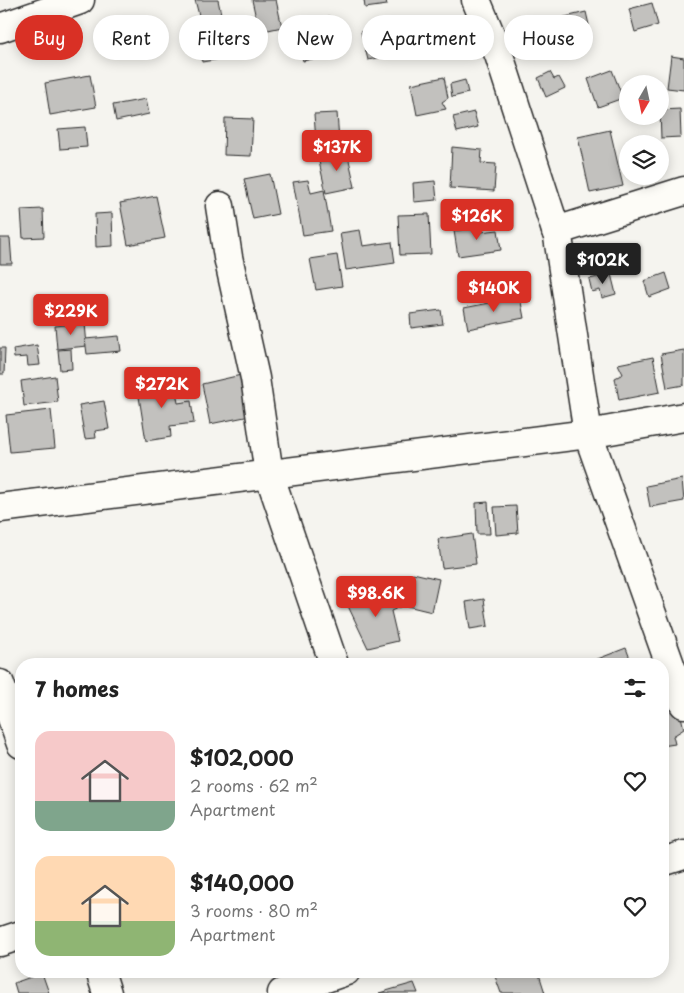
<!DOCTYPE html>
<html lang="en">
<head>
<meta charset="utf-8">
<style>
	:root { --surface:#fff; --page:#f2f2f2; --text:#222; --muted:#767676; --accent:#d93025 }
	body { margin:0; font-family:"Playpen Sans",sans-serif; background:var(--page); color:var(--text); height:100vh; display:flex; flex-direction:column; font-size:19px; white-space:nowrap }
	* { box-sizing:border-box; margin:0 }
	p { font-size:16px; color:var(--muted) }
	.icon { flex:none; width:28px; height:28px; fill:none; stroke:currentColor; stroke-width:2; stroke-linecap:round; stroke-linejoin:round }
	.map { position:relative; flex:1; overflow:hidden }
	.panel { position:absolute; left:15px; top:658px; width:654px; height:320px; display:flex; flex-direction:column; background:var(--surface); border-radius:20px; box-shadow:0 2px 12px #0003 }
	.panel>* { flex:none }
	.guide { position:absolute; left:15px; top:15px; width:655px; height:45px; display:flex; gap:10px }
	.needle { width:32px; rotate:189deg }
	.fabs { position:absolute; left:619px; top:75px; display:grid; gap:10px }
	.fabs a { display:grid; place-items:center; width:50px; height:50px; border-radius:50%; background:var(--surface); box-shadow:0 2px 12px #0003; font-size:25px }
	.price { position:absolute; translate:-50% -42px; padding:0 11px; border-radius:5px; background:var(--accent); color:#fff; font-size:16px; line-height:32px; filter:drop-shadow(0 1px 2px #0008) }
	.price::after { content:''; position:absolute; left:50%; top:30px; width:15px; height:11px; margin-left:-8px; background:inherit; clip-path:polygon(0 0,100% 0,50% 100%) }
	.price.on { background:#222; color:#fff }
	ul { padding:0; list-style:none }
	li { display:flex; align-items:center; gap:15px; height:125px; padding:0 20px }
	li span { display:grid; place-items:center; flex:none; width:140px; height:100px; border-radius:15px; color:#555 }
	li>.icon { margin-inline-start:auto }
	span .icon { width:60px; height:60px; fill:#fffc; stroke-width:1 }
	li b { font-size:21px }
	h2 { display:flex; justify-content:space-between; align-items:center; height:60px; padding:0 20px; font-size:21px }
	.chip { padding:0 18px; border-radius:22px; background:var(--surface); box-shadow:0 2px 12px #0003; font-size:18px; line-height:45px }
	.chip.on { background:var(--accent); color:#fff }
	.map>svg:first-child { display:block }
	.building { fill:#c2c1be; stroke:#2b2b2b }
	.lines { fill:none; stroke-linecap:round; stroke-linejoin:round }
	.minor-casing { stroke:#2b2b2b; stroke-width:31 }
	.minor { stroke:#fdfcf7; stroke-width:28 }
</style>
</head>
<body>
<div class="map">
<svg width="684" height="993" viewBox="0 0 684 993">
	<rect width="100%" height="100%" fill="#f5f4ef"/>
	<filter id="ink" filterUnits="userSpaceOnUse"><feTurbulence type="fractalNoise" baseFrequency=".02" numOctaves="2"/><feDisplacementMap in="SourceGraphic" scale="10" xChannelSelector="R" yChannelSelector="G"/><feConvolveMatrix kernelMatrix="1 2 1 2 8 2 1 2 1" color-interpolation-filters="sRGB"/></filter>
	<g filter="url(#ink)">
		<g class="building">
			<path d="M 195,0 L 218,0 L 221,14 L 200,19 Z"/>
			<path d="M 252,0 L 276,0 L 282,27 L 259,32 Z"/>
			<path d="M 364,0 L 386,0 L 387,5 L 365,8 Z"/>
			<path d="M 652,3 L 658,25 L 635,32 L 629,9 Z"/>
			<path d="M 586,12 L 589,25 L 583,26 L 588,45 L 568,49 L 561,18 Z"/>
			<path d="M 330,16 L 339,53 L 303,61 L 294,24 Z"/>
			<path d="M 214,23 L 217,44 L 229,42 L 232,57 L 202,62 L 197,26 Z"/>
			<path d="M 391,25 L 397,54 L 368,60 L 361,32 Z"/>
			<path d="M 671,56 L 684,58 L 684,90 L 667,88 Z"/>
			<path d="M 612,70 L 623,98 L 598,107 L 588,79 Z"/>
			<path d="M 550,72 L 554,79 L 559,77 L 565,88 L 546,97 L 538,78 Z"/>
			<path d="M 90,75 L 96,107 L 50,115 L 45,83 Z"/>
			<path d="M 444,77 L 448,98 L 442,102 L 446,109 L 417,115 L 411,84 Z"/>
			<path d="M 465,80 L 468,93 L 452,97 L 450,84 Z"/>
			<path d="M 146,99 L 149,114 L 116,121 L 113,105 Z"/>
			<path d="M 680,109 L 681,137 L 661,138 L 660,110 Z"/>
			<path d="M 474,112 L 478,127 L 457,132 L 453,117 Z"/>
			<path d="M 337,113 L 339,140 L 316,142 L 314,114 Z"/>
			<path d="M 225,118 L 253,119 L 251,156 L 224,155 Z"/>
			<path d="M 85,127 L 87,147 L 60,149 L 58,129 Z"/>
			<path d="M 610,130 L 623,186 L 590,193 L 578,137 Z"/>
			<path d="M 452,147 L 482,150 L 481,163 L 496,164 L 494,191 L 450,188 Z"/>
			<path d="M 347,151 L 355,187 L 326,193 L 318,157 Z"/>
			<path d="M 270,174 L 278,214 L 253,219 L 244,179 Z"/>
			<path d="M 308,180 L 311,193 L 324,190 L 331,231 L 303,235 L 293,182 Z"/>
			<path d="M 435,181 L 437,200 L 414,202 L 413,183 Z"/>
			<path d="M 156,196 L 165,238 L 128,245 L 120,203 Z"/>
			<path d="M 43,209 L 44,237 L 23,238 L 21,210 Z"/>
			<path d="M 112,213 L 113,246 L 96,247 L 95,214 Z"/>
			<path d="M 429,214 L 431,254 L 400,255 L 398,215 Z"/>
			<path d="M 479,227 L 480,232 L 498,230 L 501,250 L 458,256 L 454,231 Z"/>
			<path d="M 360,230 L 363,246 L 392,242 L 395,263 L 346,270 L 340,233 Z"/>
			<path d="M 0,238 L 10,238 L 12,264 L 0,264 Z"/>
			<path d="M 337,255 L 342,286 L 316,290 L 310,259 Z"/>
			<path d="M 666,273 L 671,289 L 649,297 L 644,281 Z"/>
			<path d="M 611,274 L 616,294 L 602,298 L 600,290 L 592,292 L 589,279 Z"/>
			<path d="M 520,297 L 524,318 L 468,329 L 464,308 Z"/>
			<path d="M 99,298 L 100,318 L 69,319 L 68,299 Z"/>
			<path d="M 56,301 L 59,319 L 39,322 L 37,304 Z"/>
			<path d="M 441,310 L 443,324 L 411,328 L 410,314 Z"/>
			<path d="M 85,323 L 87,346 L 57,349 L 55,326 Z"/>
			<path d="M 119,336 L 121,351 L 87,354 L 85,339 Z"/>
			<path d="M 37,345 L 40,365 L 28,366 L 27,357 L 14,358 L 13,349 Z"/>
			<path d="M 0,348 L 5,348 L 4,374 L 0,374 Z"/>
			<path d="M 71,349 L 72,369 L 60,370 L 58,350 Z"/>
			<path d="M 684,350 L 684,385 L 667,388 L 661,354 Z"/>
			<path d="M 653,357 L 660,392 L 619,400 L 615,378 L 623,374 L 618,364 Z"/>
			<path d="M 241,375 L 250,416 L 210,424 L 202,384 Z"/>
			<path d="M 55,376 L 58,402 L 24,406 L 21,381 Z"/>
			<path d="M 174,378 L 178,403 L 191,401 L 194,423 L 170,426 L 171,437 L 146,441 L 137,384 Z"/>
			<path d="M 104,401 L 109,429 L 95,431 L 96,438 L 85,439 L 79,405 Z"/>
			<path d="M 51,410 L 55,448 L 10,452 L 6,415 Z"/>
			<path d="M 682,479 L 684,501 L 650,507 L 646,486 Z"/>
			<path d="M 488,502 L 490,534 L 477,534 L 476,503 Z"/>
			<path d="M 516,506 L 518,533 L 496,535 L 494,507 Z"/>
			<path d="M 472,534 L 476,564 L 442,568 L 438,539 Z"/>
			<path d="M 413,573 L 439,579 L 432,612 L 407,606 Z"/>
			<path d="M 391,587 L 400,607 L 391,611 L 398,641 L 368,648 L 348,606 Z"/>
			<path d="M 484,599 L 488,626 L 470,629 L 466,602 Z"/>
			<path d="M 626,648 L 632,664 L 596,664 L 595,660 Z"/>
			<path d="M 674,687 L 684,729 L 673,736 L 675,744 L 662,746 L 662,690 Z"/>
			<path d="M 493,971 L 538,971 L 545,993 L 501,993 Z"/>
			<path d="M 42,973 L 49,993 L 17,993 L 14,983 Z"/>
			<path d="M 414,983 L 418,993 L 379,993 Z"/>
		</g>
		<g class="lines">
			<defs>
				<g id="minor">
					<path d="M 476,0 L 499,55 L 558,237 L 588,434 L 684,704"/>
					<path d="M 0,28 L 80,0"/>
					<path d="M 220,206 L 228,257 L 255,378 L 269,474 L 334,664"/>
					<path d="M 556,231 L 684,191"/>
					<path d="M 0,508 L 588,434 L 684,417"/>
					<path d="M 0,684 L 21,744"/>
					<path d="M 662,862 L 684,855"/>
					<path d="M 0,942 L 21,935"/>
					<path d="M 100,971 L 107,993"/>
					<path d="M 282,993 L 346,971"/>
				</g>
			</defs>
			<use href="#minor" class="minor-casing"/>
			<use href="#minor" class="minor"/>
		</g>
	</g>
</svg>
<div class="fabs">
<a><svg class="needle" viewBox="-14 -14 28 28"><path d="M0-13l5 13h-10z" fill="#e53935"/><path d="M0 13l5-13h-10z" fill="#767676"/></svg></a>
<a><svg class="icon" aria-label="layers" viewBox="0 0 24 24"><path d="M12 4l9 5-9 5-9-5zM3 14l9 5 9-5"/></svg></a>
</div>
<b class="price" style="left:337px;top:172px">$137K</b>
<b class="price" style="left:477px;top:241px">$126K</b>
<b class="price on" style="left:603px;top:285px">$102K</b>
<b class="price" style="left:494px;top:313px">$140K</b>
<b class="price" style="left:71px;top:336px">$229K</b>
<b class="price" style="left:162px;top:409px">$272K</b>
<b class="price" style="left:376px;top:618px">$98.6K</b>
<div class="guide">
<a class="chip on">Buy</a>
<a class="chip">Rent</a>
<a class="chip">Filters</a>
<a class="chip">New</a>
<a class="chip">Apartment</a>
<a class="chip">House</a>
</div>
<section class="panel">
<h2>7 homes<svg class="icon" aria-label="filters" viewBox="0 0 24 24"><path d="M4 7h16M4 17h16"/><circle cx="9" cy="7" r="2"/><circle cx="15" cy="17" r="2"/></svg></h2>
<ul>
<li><span style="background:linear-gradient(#f6c9c9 70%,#7fa58c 0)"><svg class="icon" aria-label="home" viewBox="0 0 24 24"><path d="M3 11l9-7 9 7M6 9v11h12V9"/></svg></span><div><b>$102,000</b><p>2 rooms · 62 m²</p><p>Apartment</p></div><svg class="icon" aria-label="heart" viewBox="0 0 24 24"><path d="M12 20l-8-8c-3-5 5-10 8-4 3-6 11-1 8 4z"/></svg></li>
<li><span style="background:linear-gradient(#ffd9b3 65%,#8fb573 0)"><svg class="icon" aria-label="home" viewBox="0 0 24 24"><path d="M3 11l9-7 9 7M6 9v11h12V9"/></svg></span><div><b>$140,000</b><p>3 rooms · 80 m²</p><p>Apartment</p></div><svg class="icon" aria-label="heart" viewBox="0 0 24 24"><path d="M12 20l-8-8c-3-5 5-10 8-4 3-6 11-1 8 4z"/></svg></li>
</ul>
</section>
</div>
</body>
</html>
